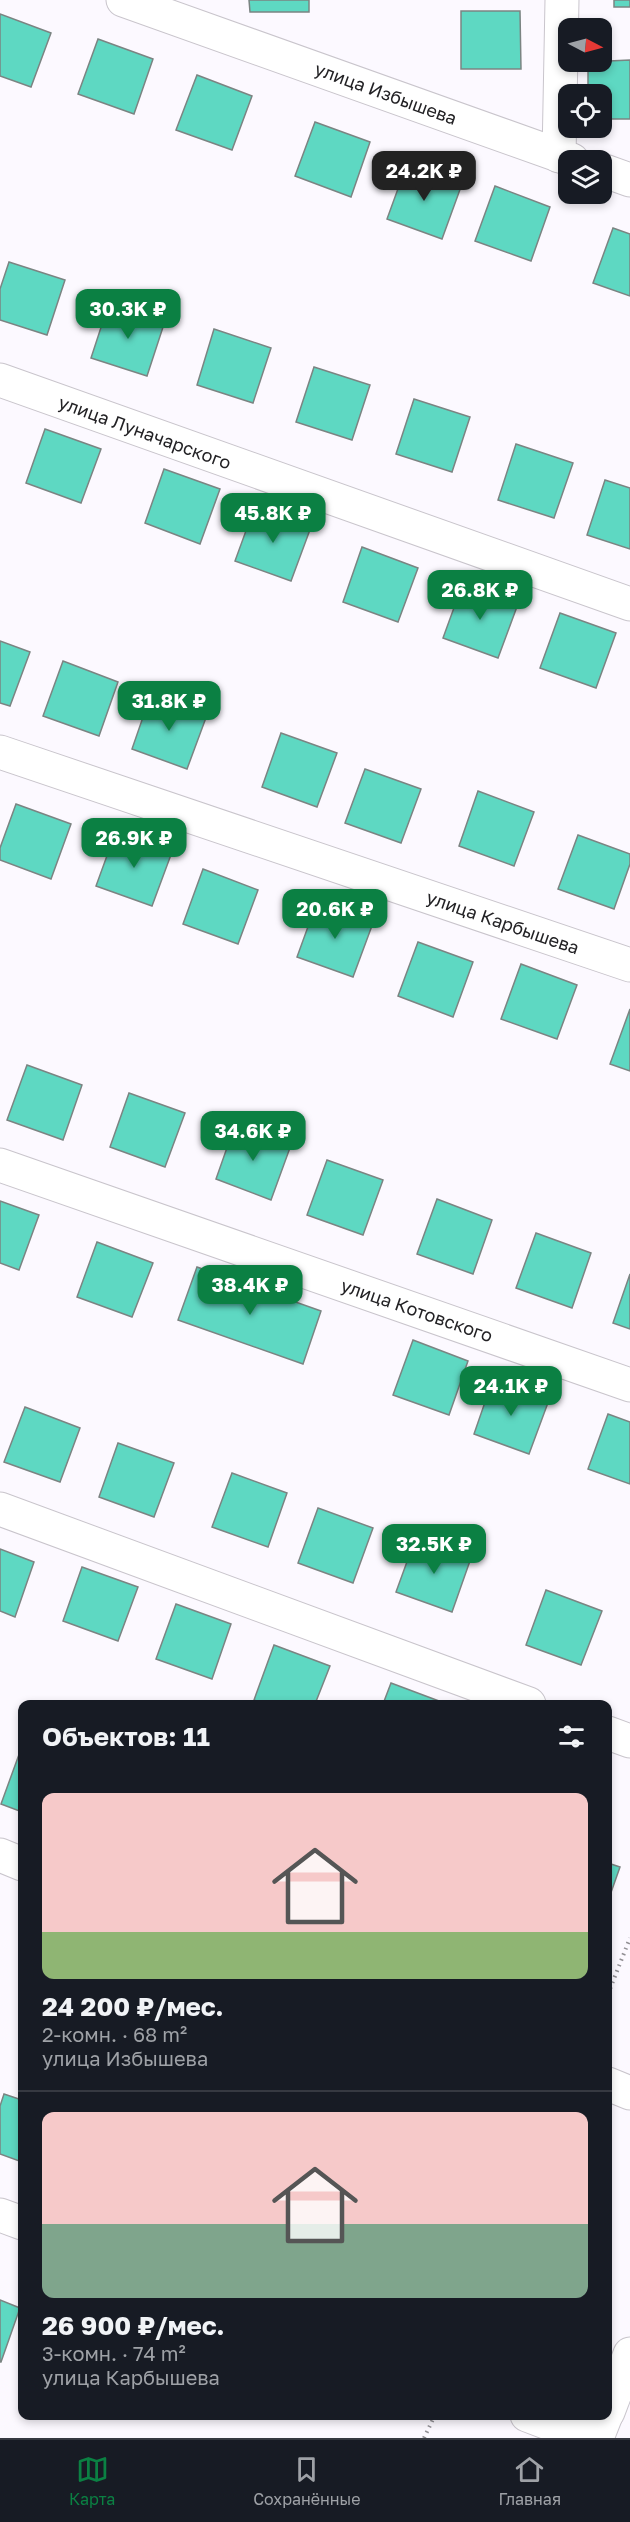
<!DOCTYPE html>
<html lang="ru">
<head>
<meta charset="utf-8">
<style>
	:root { --surface:#171b24; --page:#242831; --text:#f1f3f6; --muted:#9ea1a6; --line:#363941; --accent:#0b8043 }
	body { margin:0; font-family:"Golos Text",sans-serif; background:var(--page); color:var(--text); height:100vh; display:flex; flex-direction:column; font-size:22px; white-space:nowrap }
	* { box-sizing:border-box; margin:0 }
	p { font-size:20px; color:var(--muted) }
	.icon { flex:none; width:33px; height:33px; fill:none; stroke:currentColor; stroke-width:2; stroke-linecap:round; stroke-linejoin:round }
	.map { position:relative; flex:1; overflow:hidden }
	.panel { position:absolute; left:18px; top:1700px; width:594px; height:720px; display:flex; flex-direction:column; background:var(--surface); border-radius:12px; box-shadow:0 3px 9px #0003 }
	.panel>* { flex:none }
	.needle { width:39px; rotate:96deg }
	.fabs { position:absolute; left:558px; top:18px; display:grid; gap:12px }
	.fabs a { display:grid; place-items:center; width:54px; height:54px; border-radius:12px; background:var(--surface); box-shadow:0 3px 9px #0003; font-size:30px }
	.price { position:absolute; translate:-50% -51px; padding:0 14px; border-radius:12px; background:var(--accent); color:#fff; font-size:20px; line-height:39px; filter:drop-shadow(0 2px 3px #0008) }
	.price::after { content:''; position:absolute; left:50%; top:36px; width:18px; height:14px; margin-left:-9px; background:inherit; clip-path:polygon(0 0,100% 0,50% 100%) }
	.price.selected { background:#222; color:#fff }
	ul { padding:0; list-style:none }
	li { display:grid; align-content:center; gap:12px; height:318px; padding:0 24px }
	li+li { border-top:2px solid var(--line) }
	li span { display:grid; place-items:center; height:186px; border-radius:12px; color:#555 }
	li>.icon { margin-inline-start:auto }
	span .icon { width:108px; height:108px; fill:#fffc; stroke-width:1 }
	li b { font-size:26px }
	h2 { display:flex; justify-content:space-between; align-items:center; height:72px; padding:0 24px; font-size:26px }
	.dock { display:flex; justify-content:space-around; align-items:center; height:84px; border-top:2px solid var(--line); background:var(--surface); font-size:16px; color:var(--muted) }
	.dock a { display:grid; justify-items:center; gap:3px }
	.dock .selected { color:var(--accent) }
	.map>svg:first-child { display:block }
	.building { fill:#5ed8c2; stroke:#7b8482; stroke-width:1.5 }
	.lines { fill:none; stroke-linecap:round; stroke-linejoin:round }
	.street-casing { stroke:#c9c5cc; stroke-width:35 }
	.secondary-casing { stroke:#c9c5cc; stroke-width:35 }
	.path { stroke:#918f94; stroke-width:4; stroke-dasharray:1.5 4.5; stroke-linecap:butt }
	.street { stroke:#fff; stroke-width:33 }
	.secondary { stroke:#fff; stroke-width:33 }
	.labels { text-anchor:middle; dominant-baseline:central; stroke-width:5; stroke-linejoin:round; paint-order:stroke }
	.street-label { font-size:18px; fill:#232225; stroke:#fff }
</style>
</head>
<body>
<div class="map">
<svg width="630" height="2438" viewBox="0 0 630 2438">
	<rect width="100%" height="100%" fill="#fcf9ff"/>
	<g class="building">
		<path d="M 249,0 L 309,0 L 309,12 L 250,12 Z"/>
		<rect x="614" y="0" width="16" height="7"/>
		<path d="M 461,11 L 520,11 L 521,69 L 461,69 Z"/>
		<path d="M 0,14 L 51,33 L 31,87 L 0,76 Z"/>
		<path d="M 98,39 L 153,59 L 134,114 L 78,94 Z"/>
		<path d="M 630,60 L 630,119 L 602,119 L 602,94 L 588,94 L 588,62 Z"/>
		<path d="M 197,75 L 252,96 L 232,150 L 176,130 Z"/>
		<path d="M 315,122 L 370,142 L 351,197 L 295,176 Z"/>
		<path d="M 407,164 L 462,184 L 442,239 L 387,219 Z"/>
		<path d="M 495,186 L 550,207 L 531,261 L 475,241 Z"/>
		<path d="M 613,228 L 630,234 L 630,296 L 593,283 Z"/>
		<path d="M 9,262 L 65,280 L 47,335 L 0,320 L 0,289 Z"/>
		<path d="M 109,303 L 165,321 L 147,376 L 91,358 Z"/>
		<path d="M 214,329 L 271,348 L 253,403 L 197,385 Z"/>
		<path d="M 314,367 L 370,385 L 352,440 L 296,422 Z"/>
		<path d="M 414,399 L 470,417 L 452,472 L 396,454 Z"/>
		<path d="M 45,429 L 101,449 L 81,503 L 26,483 Z"/>
		<path d="M 516,444 L 573,463 L 554,518 L 498,500 Z"/>
		<path d="M 164,469 L 220,489 L 200,544 L 145,523 Z"/>
		<path d="M 605,480 L 630,488 L 630,549 L 587,535 Z"/>
		<path d="M 255,506 L 311,527 L 291,581 L 235,561 Z"/>
		<path d="M 362,547 L 418,568 L 398,622 L 343,602 Z"/>
		<path d="M 463,583 L 518,604 L 498,658 L 443,638 Z"/>
		<path d="M 560,613 L 616,633 L 596,688 L 540,668 Z"/>
		<path d="M 0,641 L 30,652 L 10,706 L 0,703 Z"/>
		<path d="M 63,661 L 118,682 L 99,736 L 43,716 Z"/>
		<path d="M 151,694 L 207,715 L 187,769 L 132,749 Z"/>
		<path d="M 281,733 L 337,753 L 317,807 L 262,787 Z"/>
		<path d="M 365,769 L 421,789 L 401,843 L 345,823 Z"/>
		<path d="M 478,791 L 534,812 L 514,866 L 459,846 Z"/>
		<path d="M 16,804 L 71,824 L 51,879 L 0,860 L 0,848 Z"/>
		<path d="M 116,831 L 172,852 L 152,906 L 96,886 Z"/>
		<path d="M 578,835 L 630,854 L 630,864 L 614,909 L 558,889 Z"/>
		<path d="M 203,869 L 258,890 L 238,944 L 183,924 Z"/>
		<path d="M 317,902 L 373,923 L 353,977 L 297,957 Z"/>
		<path d="M 418,942 L 473,962 L 453,1017 L 398,996 Z"/>
		<path d="M 521,964 L 577,985 L 557,1039 L 501,1019 Z"/>
		<path d="M 630,1009 L 630,1071 L 610,1064 Z"/>
		<path d="M 27,1065 L 82,1085 L 63,1140 L 7,1120 Z"/>
		<path d="M 129,1093 L 185,1113 L 165,1167 L 110,1147 Z"/>
		<path d="M 235,1125 L 291,1145 L 271,1200 L 216,1179 Z"/>
		<path d="M 327,1160 L 383,1180 L 363,1235 L 307,1215 Z"/>
		<path d="M 437,1199 L 492,1220 L 473,1274 L 417,1254 Z"/>
		<path d="M 0,1201 L 39,1215 L 19,1270 L 0,1263 Z"/>
		<path d="M 536,1233 L 591,1253 L 572,1308 L 516,1288 Z"/>
		<path d="M 97,1242 L 153,1263 L 132,1317 L 77,1297 Z"/>
		<path d="M 197,1267 L 321,1311 L 303,1364 L 178,1320 Z"/>
		<path d="M 630,1274 L 630,1329 L 613,1323 Z"/>
		<path d="M 413,1340 L 468,1361 L 449,1415 L 393,1395 Z"/>
		<path d="M 493,1379 L 549,1400 L 529,1454 L 474,1434 Z"/>
		<path d="M 25,1407 L 80,1428 L 60,1482 L 4,1462 Z"/>
		<path d="M 608,1414 L 630,1422 L 630,1484 L 588,1469 Z"/>
		<path d="M 118,1443 L 174,1463 L 154,1517 L 99,1497 Z"/>
		<path d="M 232,1473 L 287,1493 L 268,1547 L 212,1527 Z"/>
		<path d="M 318,1508 L 373,1528 L 353,1583 L 298,1563 Z"/>
		<path d="M 416,1537 L 471,1558 L 452,1612 L 396,1592 Z"/>
		<path d="M 0,1549 L 34,1562 L 15,1617 L 0,1611 Z"/>
		<path d="M 82,1567 L 138,1587 L 118,1641 L 63,1621 Z"/>
		<path d="M 546,1590 L 602,1611 L 581,1665 L 526,1645 Z"/>
		<path d="M 176,1604 L 231,1624 L 212,1679 L 156,1659 Z"/>
		<path d="M 274,1645 L 330,1666 L 315,1704 L 265,1704 L 254,1700 Z"/>
		<path d="M 391,1683 L 447,1704 L 383,1704 Z"/>
		<path d="M 21,1749 L 22,1750 L 22,1812 L 1,1804 Z"/>
		<path d="M 608,1863 L 620,1867 L 608,1901 Z"/>
		<path d="M 4,2094 L 22,2100 L 22,2162 L 0,2154 L 0,2106 Z"/>
		<path d="M 0,2300 L 20,2308 L 1,2362 L 0,2362 Z"/>
	</g>
	<g class="lines">
		<defs>
			<g id="street">
				<path d="M 123,0 L 572,160"/>
				<path d="M 559,156 L 562,0"/>
				<path d="M 602,170 L 630,180"/>
				<path d="M 0,380 L 630,604"/>
				<path d="M 0,752 L 630,965"/>
				<path d="M 0,1165 L 630,1385"/>
				<path d="M 0,1509 L 529,1704"/>
				<path d="M 608,1733 L 630,1741"/>
				<path d="M 0,1855 L 22,1864"/>
				<path d="M 608,2084 L 630,2093"/>
				<path d="M 0,2215 L 22,2223"/>
				<path d="M 527,2415 L 587,2438"/>
			</g>
			<g id="secondary">
				<path d="M 608,2412 L 630,2354"/>
				<path d="M 597,2438 L 606,2415"/>
			</g>
		</defs>
		<use href="#street" class="street-casing"/>
		<use href="#secondary" class="secondary-casing"/>
		<g class="path">
			<path d="M 608,1994 L 630,1938"/>
			<path d="M 424,2438 L 435,2415"/>
		</g>
		<use href="#street" class="street"/>
		<use href="#secondary" class="secondary"/>
	</g>
	<g class="labels">
		<g class="street-label">
			<text transform="translate(386 93) rotate(20)">улица Избышева</text>
			<text transform="translate(145 432) rotate(20)">улица Луначарского</text>
			<text transform="translate(503 922) rotate(19)">улица Карбышева</text>
			<text transform="translate(417 1310) rotate(19)">улица Котовского</text>
		</g>
	</g>
</svg>
<div class="fabs">
<a><svg class="needle" viewBox="-14 -14 28 28"><path d="M0-13l5 13h-10z" fill="#e53935"/><path d="M0 13l5-13h-10z" fill="#9ea1a6"/></svg></a>
<a><svg class="icon" aria-label="locate" viewBox="0 0 24 24"><circle cx="12" cy="12" r="6"/><path d="M12 2v4M12 18v4M2 12h4M18 12h4"/></svg></a>
<a><svg class="icon" aria-label="layers" viewBox="0 0 24 24"><path d="M12 4l9 5-9 5-9-5zM3 14l9 5 9-5"/></svg></a>
</div>
<b class="price selected" style="left:424px;top:202px">24.2K ₽</b>
<b class="price" style="left:128px;top:340px">30.3K ₽</b>
<b class="price" style="left:273px;top:544px">45.8K ₽</b>
<b class="price" style="left:480px;top:621px">26.8K ₽</b>
<b class="price" style="left:169px;top:732px">31.8K ₽</b>
<b class="price" style="left:134px;top:869px">26.9K ₽</b>
<b class="price" style="left:335px;top:940px">20.6K ₽</b>
<b class="price" style="left:253px;top:1162px">34.6K ₽</b>
<b class="price" style="left:250px;top:1316px">38.4K ₽</b>
<b class="price" style="left:511px;top:1417px">24.1K ₽</b>
<b class="price" style="left:434px;top:1575px">32.5K ₽</b>
<section class="panel">
<h2>Объектов: 11<svg class="icon" aria-label="filters" viewBox="0 0 24 24"><path d="M4 7h16M4 17h16"/><circle cx="9" cy="7" r="2"/><circle cx="15" cy="17" r="2"/></svg></h2>
<ul>
<li><span style="background:linear-gradient(#f6c9c9 75%,#8fb573 0)"><svg class="icon" aria-label="home" viewBox="0 0 24 24"><path d="M3 11l9-7 9 7M6 9v11h12V9"/></svg></span><div><b>24 200 ₽/мес.</b><p>2-комн. · 68 m²</p><p>улица Избышева</p></div></li>
<li><span style="background:linear-gradient(#f6c9c9 60%,#7fa58c 0)"><svg class="icon" aria-label="home" viewBox="0 0 24 24"><path d="M3 11l9-7 9 7M6 9v11h12V9"/></svg></span><div><b>26 900 ₽/мес.</b><p>3-комн. · 74 m²</p><p>улица Карбышева</p></div></li>
</ul>
</section>
</div>
<nav class="dock">
<a class="selected"><svg class="icon" aria-label="map" viewBox="0 0 24 24"><path d="M3 6l6-2 6 2 6-2v14l-6 2-6-2-6 2zM9 4v14M15 6v14"/></svg>Карта</a>
<a><svg class="icon" aria-label="saved" viewBox="0 0 24 24"><path d="M7 4h10v16l-5-4-5 4z"/></svg>Сохранённые</a>
<a><svg class="icon" aria-label="home" viewBox="0 0 24 24"><path d="M3 11l9-7 9 7M6 9v11h12V9"/></svg>Главная</a>
</nav>
</body>
</html>
